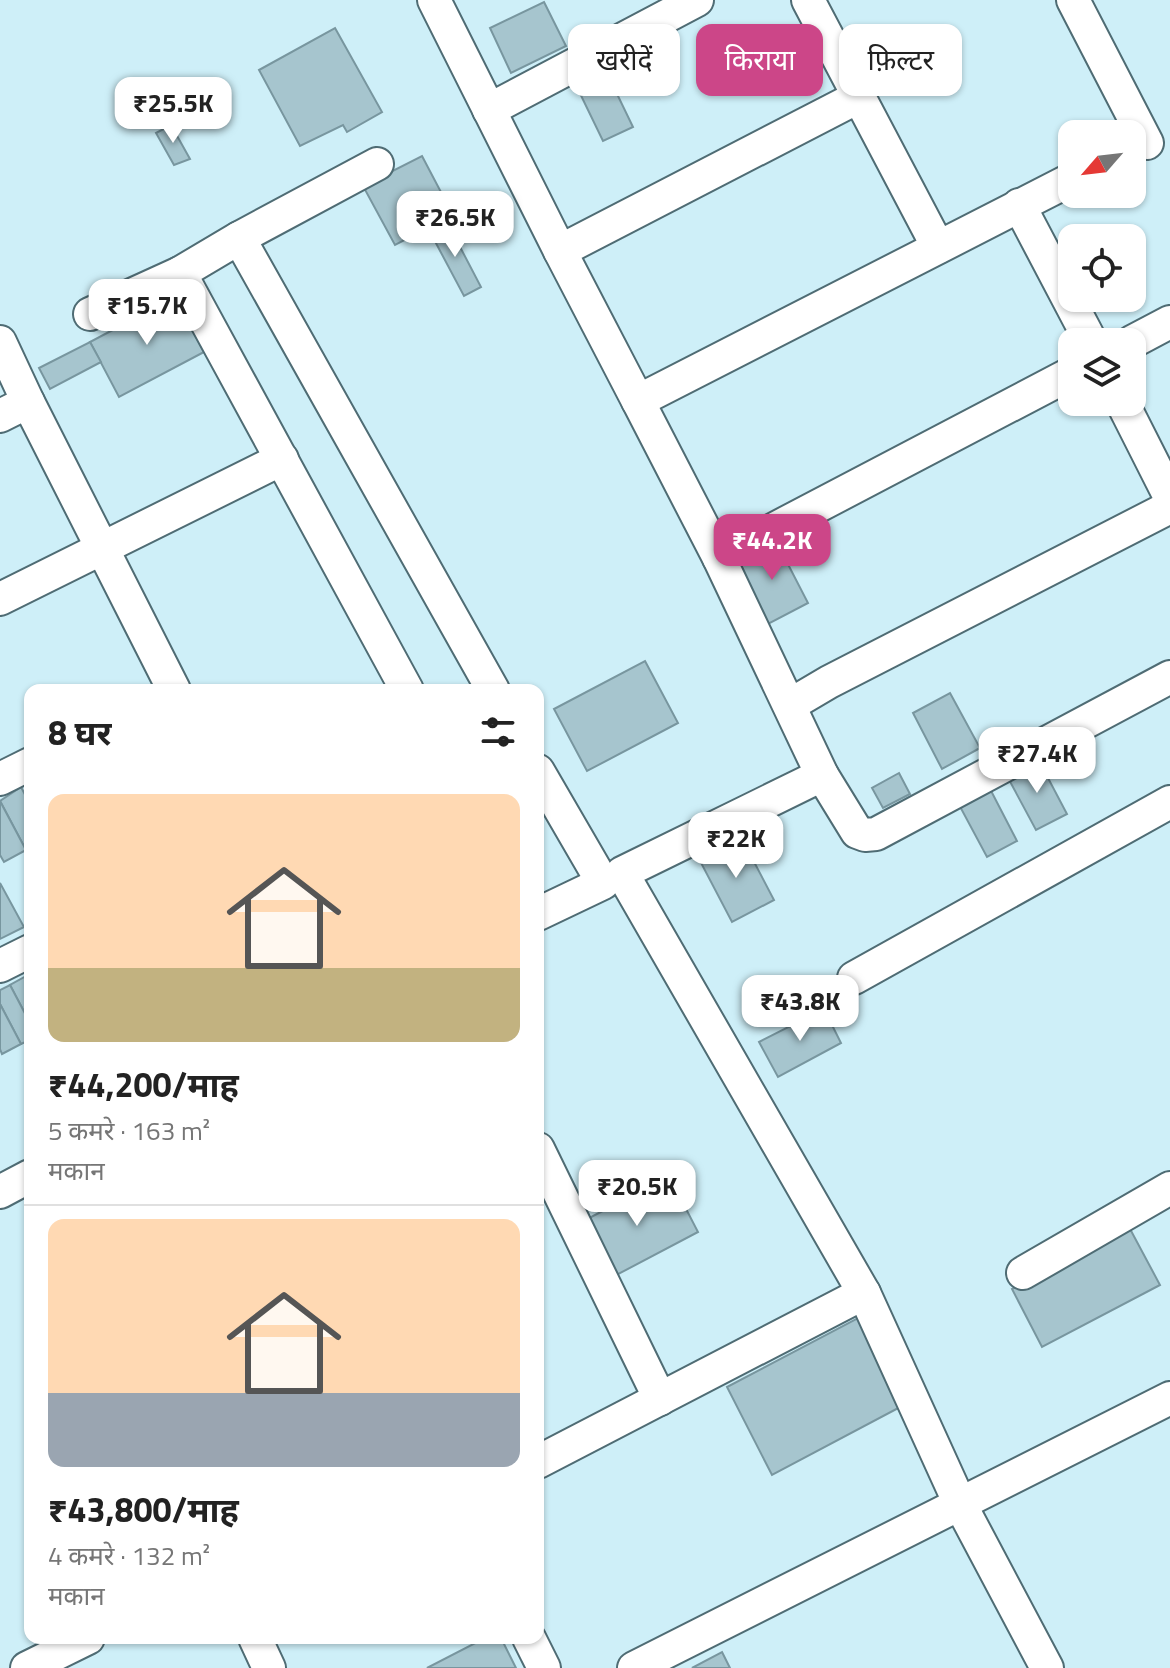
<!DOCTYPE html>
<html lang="hi">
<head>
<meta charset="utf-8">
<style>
	:root { --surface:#fff; --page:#f6f6f6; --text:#222; --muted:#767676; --line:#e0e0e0; --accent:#cc4688 }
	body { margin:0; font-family:"Titillium Web","Noto Sans Devanagari",sans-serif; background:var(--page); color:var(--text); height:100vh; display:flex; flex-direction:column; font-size:30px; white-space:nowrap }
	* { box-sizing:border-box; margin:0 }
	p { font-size:26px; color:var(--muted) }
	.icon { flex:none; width:44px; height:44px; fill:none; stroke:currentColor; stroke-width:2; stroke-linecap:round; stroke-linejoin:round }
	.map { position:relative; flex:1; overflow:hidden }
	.drawer { position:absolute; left:24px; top:684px; width:520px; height:960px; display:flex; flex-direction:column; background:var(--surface); border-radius:16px; box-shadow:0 2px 6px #0004 }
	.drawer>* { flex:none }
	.guide { position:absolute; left:568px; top:24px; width:482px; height:72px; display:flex; gap:16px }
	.needle { width:52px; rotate:242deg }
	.controls { position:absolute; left:1058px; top:120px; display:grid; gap:16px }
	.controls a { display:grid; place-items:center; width:88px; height:88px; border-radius:16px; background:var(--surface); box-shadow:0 2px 6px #0004; font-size:40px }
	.price { position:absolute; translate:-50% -68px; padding:0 18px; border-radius:16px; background:#fff; color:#222; font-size:26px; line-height:52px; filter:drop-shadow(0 2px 4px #0008) }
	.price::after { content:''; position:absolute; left:50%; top:48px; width:24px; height:18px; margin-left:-12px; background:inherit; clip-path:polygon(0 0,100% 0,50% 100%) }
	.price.on { background:var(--accent); color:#fff }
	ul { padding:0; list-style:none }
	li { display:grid; align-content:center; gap:16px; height:424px; padding:0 24px }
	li+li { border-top:2px solid var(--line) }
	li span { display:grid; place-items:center; height:248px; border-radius:16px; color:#555 }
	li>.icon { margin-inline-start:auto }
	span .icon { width:144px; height:144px; fill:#fffc; stroke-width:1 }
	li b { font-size:34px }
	h2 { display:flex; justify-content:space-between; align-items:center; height:96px; padding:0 24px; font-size:34px }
	.pill { padding:0 28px; border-radius:16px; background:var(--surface); box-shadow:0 2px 6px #0004; font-size:28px; line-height:72px }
	.pill.on { background:var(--accent); color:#fff }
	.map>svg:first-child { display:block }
	.building { fill:#a6c5ce; stroke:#78969f; stroke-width:2 }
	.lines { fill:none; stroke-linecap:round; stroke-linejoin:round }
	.minor-casing { stroke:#4f6c74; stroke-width:36 }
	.minor { stroke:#fff; stroke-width:32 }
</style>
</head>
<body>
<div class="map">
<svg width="1170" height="1668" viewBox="0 0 1170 1668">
	<rect width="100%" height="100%" fill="#ceeff8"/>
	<g class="building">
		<path d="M 544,2 L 566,46 L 511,73 L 490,28 Z"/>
		<path d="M 335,28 L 382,112 L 347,132 L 343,125 L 300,146 L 259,70 Z"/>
		<path d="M 604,67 L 633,127 L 603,141 L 573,79 Z"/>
		<path d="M 171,125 L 190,159 L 174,165 L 156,133 Z"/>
		<path d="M 422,156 L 453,215 L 395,245 L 363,186 Z"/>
		<path d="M 447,222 L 481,287 L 464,296 L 429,230 Z"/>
		<path d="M 175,297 L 204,352 L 119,397 L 90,342 Z"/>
		<path d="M 90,342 L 101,362 L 50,389 L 39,368 Z"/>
		<path d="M 776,541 L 808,603 L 768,624 L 735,562 Z"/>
		<path d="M 645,661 L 678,723 L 587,771 L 554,709 Z"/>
		<path d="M 950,693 L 980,748 L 942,769 L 913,713 Z"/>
		<path d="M 1038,759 L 1067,814 L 1036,830 L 1007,776 Z"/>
		<path d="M 899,773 L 910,794 L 883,808 L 872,788 Z"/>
		<path d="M 988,785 L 1017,841 L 987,857 L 957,801 Z"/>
		<path d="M 21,787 L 30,804 L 30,848 L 26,850 L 0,801 Z"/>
		<path d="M 0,801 L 26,850 L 4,862 L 0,855 Z"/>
		<path d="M 741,837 L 774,900 L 732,922 L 699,859 Z"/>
		<path d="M 0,883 L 24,927 L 0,939 Z"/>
		<path d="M 28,975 L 30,978 L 30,1023 L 10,985 Z"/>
		<path d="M 10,985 L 30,1023 L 30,1040 L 21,1044 L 0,1004 L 0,990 Z"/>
		<path d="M 0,1004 L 21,1044 L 2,1054 L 0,1049 Z"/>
		<path d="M 824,1009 L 841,1043 L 778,1077 L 759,1042 Z"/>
		<path d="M 669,1176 L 698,1232 L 605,1281 L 576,1225 Z"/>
		<path d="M 1129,1227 L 1160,1285 L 1042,1347 L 1012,1289 Z"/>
		<path d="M 858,1318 L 904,1405 L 772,1475 L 727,1387 Z"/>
		<path d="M 485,1638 L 501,1638 L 516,1668 L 427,1668 Z"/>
		<path d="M 722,1652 L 730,1668 L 692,1668 Z"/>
	</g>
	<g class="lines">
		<defs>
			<g id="minor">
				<path d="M 434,0 L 560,251"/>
				<path d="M 808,0 L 938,247"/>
				<path d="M 1073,0 L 1147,143"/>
				<path d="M 489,110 L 697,0"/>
				<path d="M 1019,205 L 1091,342"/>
				<path d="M 239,238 L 377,164"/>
				<path d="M 90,314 L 180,273"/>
				<path d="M 0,342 L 28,402"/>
				<path d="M 1132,342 L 1170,322"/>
				<path d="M 1072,373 L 719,558 L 822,775 L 857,832 L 865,835 L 876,834 L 1170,677"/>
				<path d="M 638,401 L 560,251 L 860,96"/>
				<path d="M 1122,402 L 1170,497"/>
				<path d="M 0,416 L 28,402 L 174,690"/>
				<path d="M 719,558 L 638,401 L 1072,179"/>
				<path d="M 0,599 L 282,459"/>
				<path d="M 407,690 L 180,273 L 239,238 L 493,690"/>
				<path d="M 790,705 L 829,682 L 1170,507"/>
				<path d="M 538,771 L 603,883 L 538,914"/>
				<path d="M 0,779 L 30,764"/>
				<path d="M 0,966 L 30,951"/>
				<path d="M 854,978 L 1170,802"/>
				<path d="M 538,1149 L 660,1399"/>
				<path d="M 0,1192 L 30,1176"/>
				<path d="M 1023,1273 L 1170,1188"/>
				<path d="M 864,1293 L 960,1504 L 1047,1668"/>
				<path d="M 538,1462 L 864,1293 L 622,873 L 822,775"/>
				<path d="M 255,1638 L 269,1668"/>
				<path d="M 529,1638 L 544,1668"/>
				<path d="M 27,1668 L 88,1638"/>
				<path d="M 634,1668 L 1170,1398"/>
			</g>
		</defs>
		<use href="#minor" class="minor-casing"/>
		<use href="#minor" class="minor"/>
	</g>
</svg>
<div class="controls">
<a><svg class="needle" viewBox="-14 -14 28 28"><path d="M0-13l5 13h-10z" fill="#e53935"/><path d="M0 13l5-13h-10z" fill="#767676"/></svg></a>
<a><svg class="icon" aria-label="locate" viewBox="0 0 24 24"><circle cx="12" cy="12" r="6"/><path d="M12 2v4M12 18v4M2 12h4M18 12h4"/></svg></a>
<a><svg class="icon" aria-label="layers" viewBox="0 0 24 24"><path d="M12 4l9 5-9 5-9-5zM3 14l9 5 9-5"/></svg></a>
</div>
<b class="price" style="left:173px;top:145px">₹25.5K</b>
<b class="price" style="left:455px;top:259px">₹26.5K</b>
<b class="price" style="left:147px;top:347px">₹15.7K</b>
<b class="price on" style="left:772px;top:582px">₹44.2K</b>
<b class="price" style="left:1037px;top:795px">₹27.4K</b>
<b class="price" style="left:736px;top:880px">₹22K</b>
<b class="price" style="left:800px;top:1043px">₹43.8K</b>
<b class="price" style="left:637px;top:1228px">₹20.5K</b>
<div class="guide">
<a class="pill">खरीदें</a>
<a class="pill on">किराया</a>
<a class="pill">फ़िल्टर</a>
</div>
<section class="drawer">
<h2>8 घर<svg class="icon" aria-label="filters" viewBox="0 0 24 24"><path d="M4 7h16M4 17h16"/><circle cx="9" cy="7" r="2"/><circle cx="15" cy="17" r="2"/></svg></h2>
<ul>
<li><span style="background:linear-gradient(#ffd9b3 70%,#c2b280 0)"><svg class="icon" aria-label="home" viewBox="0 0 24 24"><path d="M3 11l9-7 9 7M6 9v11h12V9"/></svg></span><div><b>₹44,200/माह</b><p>5 कमरे · 163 m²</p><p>मकान</p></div></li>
<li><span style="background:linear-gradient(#ffd9b3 70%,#9aa5b1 0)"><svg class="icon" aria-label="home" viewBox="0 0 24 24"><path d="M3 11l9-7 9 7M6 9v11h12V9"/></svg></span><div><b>₹43,800/माह</b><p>4 कमरे · 132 m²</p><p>मकान</p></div></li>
</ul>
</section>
</div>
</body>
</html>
